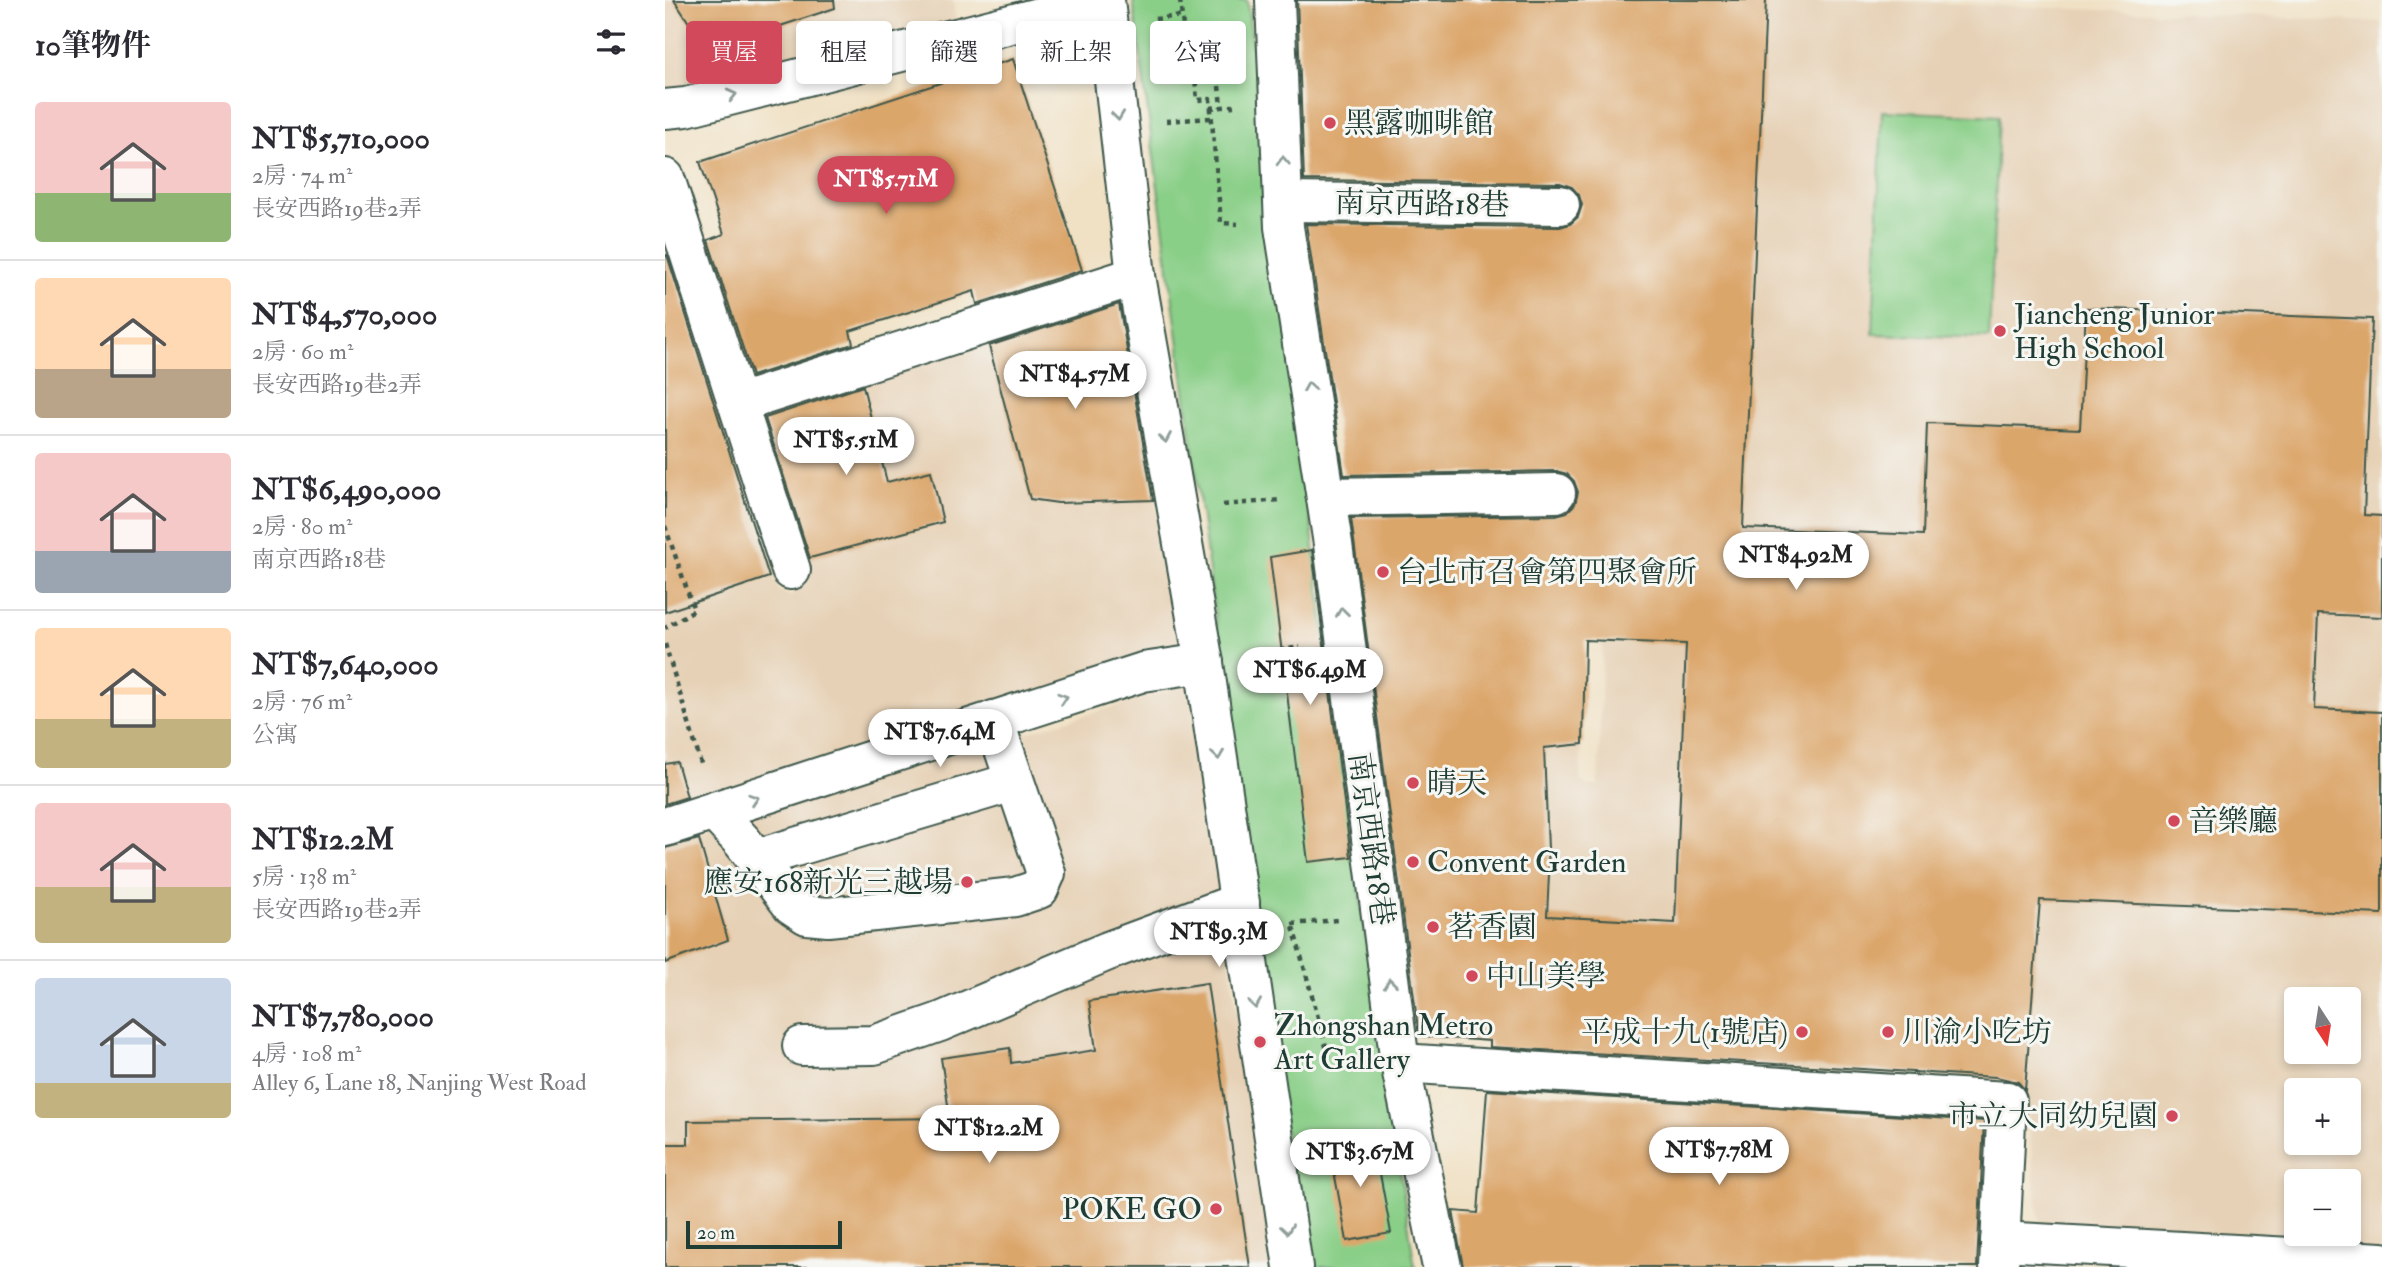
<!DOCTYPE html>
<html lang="zh-TW">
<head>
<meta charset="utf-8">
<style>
	:root { --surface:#fff; --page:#f2f2f3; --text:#2b2b33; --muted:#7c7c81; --line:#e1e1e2; --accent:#d1495b }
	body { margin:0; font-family:"IM FELL Double Pica","Noto Serif TC",serif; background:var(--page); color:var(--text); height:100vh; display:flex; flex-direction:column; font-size:26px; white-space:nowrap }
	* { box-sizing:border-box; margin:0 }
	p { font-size:23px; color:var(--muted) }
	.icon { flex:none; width:38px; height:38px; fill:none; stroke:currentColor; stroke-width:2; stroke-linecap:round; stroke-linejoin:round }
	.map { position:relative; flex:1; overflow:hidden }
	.side { display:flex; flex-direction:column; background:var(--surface); width:665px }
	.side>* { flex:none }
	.guide { position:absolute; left:21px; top:21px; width:665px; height:63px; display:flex; gap:14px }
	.needle { width:46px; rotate:168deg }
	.fabs { position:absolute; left:1619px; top:987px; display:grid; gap:14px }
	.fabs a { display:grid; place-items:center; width:77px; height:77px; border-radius:7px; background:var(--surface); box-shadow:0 4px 10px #0003; font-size:35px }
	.scale { position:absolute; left:21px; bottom:18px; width:156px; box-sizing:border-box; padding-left:7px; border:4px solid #1f3d34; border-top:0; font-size:19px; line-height:24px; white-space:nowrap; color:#1f3d34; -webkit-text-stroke:5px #f6f6f2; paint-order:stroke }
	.price { position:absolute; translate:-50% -60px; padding:0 16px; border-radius:24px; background:#fff; color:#222; font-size:23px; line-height:46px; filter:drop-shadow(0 2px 4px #0008) }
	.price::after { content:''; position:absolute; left:50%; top:42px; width:21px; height:16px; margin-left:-10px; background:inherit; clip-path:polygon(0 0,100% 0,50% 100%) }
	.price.on { background:var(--accent); color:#fff }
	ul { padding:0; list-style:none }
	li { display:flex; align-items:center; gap:21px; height:175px; padding:0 35px }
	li+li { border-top:2px solid var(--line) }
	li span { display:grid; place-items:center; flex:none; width:196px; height:140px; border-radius:7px; color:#555 }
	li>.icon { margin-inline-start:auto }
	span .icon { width:84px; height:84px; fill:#fffc; stroke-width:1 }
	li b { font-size:30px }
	h2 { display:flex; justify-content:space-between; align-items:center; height:84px; padding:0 35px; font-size:30px }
	.tag { padding:0 24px; border-radius:7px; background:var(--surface); box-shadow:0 4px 10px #0003; font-size:24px; line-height:63px }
	.tag.on { background:var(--accent); color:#fff }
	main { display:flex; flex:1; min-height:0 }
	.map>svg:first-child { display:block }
	.built { fill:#e6d1b6; fill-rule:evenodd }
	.green { fill:#8acf88; stroke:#54865e; stroke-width:2 }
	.building { fill:#dba66a; fill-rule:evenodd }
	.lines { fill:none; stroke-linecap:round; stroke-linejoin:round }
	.minor-casing { stroke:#3e564a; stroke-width:42 }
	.path { stroke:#3e564a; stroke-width:4.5; stroke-dasharray:5 5; stroke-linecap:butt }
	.minor { stroke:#fff; stroke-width:38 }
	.oneway { stroke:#8f9e9a }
	.poi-dot { fill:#d1495b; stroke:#f6f6f2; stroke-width:2.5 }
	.labels { text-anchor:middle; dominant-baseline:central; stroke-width:6; stroke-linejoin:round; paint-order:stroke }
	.poi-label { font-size:30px; fill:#1f3d34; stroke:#f6f6f2; text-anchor:start }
	.street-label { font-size:30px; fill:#1f3d34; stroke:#f6f6f2 }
</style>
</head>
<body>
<main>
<section class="side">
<h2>10筆物件<svg class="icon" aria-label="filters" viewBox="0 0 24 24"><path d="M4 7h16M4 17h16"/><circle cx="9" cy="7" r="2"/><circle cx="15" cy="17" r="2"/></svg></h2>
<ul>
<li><span style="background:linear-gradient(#f6c9c9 65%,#8fb573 0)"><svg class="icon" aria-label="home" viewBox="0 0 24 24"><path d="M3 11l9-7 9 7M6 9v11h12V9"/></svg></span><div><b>NT$5,710,000</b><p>2房 · 74 m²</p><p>長安西路19巷2弄</p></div></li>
<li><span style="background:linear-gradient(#ffd9b3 65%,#b9a48a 0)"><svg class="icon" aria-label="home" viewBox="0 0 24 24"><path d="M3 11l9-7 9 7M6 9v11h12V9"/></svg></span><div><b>NT$4,570,000</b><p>2房 · 60 m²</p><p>長安西路19巷2弄</p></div></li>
<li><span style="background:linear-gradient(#f6c9c9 70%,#9aa5b1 0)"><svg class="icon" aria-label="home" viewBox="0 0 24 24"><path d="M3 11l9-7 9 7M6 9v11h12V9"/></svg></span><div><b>NT$6,490,000</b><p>2房 · 80 m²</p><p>南京西路18巷</p></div></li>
<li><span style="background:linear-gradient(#ffd9b3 65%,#c2b280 0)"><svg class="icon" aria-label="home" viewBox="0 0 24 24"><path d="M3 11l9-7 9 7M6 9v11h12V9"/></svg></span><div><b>NT$7,640,000</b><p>2房 · 76 m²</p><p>公寓</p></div></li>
<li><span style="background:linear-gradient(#f6c9c9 60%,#c2b280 0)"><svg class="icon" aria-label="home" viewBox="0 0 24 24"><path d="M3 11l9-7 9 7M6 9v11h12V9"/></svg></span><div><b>NT$12.2M</b><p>5房 · 138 m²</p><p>長安西路19巷2弄</p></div></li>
<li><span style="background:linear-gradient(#c9d6e8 75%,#c2b280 0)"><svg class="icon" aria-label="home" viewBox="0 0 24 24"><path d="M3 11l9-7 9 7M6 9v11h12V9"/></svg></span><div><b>NT$7,780,000</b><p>4房 · 108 m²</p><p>Alley 6, Lane 18, Nanjing West Road</p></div></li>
</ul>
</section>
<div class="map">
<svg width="1717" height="1267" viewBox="0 0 1717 1267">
	<rect width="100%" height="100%" fill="#f6f6f2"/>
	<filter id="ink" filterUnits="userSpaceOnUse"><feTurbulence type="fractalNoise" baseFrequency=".0143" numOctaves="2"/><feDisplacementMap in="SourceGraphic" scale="14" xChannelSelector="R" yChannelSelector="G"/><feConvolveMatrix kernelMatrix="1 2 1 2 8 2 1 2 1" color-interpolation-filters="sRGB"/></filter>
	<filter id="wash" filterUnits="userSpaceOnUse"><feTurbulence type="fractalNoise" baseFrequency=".00686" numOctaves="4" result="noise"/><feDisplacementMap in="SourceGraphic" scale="28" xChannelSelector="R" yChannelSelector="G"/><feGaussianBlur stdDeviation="1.57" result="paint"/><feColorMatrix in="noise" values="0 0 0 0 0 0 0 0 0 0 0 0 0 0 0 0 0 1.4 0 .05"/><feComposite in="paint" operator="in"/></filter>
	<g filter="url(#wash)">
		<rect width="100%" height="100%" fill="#f0e1c5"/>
		<g class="built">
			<path d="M 0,0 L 288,0 L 291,25 L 0,97 Z"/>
			<path d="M 970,0 L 1204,0 L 1717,22 L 1717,1256 L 1375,1224 L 1360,1098 L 1353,1093 L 950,1051 L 745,1035 L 680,509 L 923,509 L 915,781 L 923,786 L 933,786 L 938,641 ZM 1631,999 L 1684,999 L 1684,1052 L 1631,1052 ZM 1631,1090 L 1684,1090 L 1684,1143 L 1631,1143 ZM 1631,1181 L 1684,1181 L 1684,1234 L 1631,1234 Z"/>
			<path d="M 0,214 L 114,591 L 125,596 L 133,589 L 130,570 L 85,404 L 320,335 L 363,332 L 455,289 L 518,665 L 0,815 Z"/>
			<path d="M 523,685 L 610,1267 L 0,1267 L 0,838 Z"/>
		</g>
		<g class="green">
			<path d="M 468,0 L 582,0 C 633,423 683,846 750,1267 L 642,1267 L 610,1068 Z"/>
			<path d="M 1217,111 L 1334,116 L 1324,338 L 1208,334 Z"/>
		</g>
		<g id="blocks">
			<g class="building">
				<path d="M 9,0 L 169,0 L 170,8 L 42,50 Z"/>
				<path d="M 632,0 L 1101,0 L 1078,528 L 1258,535 L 1262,423 L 1415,429 L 1421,308 L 1707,319 L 1699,515 L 1717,516 L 1717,617 L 1653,614 L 1649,709 L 1717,712 L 1717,914 L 1375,900 L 1360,1090 L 1353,1082 L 1331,1077 L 825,1047 L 825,1041 L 754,1036 L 686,518 L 891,515 L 902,512 L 910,504 L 913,492 L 909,481 L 902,474 L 891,471 L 679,475 L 641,224 L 895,227 L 905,224 L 913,217 L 917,205 L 914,195 L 907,187 L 895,183 L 639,180 ZM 920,640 L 1021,644 L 1010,923 L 882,916 L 884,874 L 879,748 L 918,744 Z"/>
				<path d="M 348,59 L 417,270 L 312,304 L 309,291 L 185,331 L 188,344 L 87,376 L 43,240 L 59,234 L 35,162 Z"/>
				<path d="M 2,255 L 104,577 L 0,612 L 0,256 Z"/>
				<path d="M 454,304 L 488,500 L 393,503 L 365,499 L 324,346 Z"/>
				<path d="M 198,386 L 222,482 L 266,471 L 278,522 L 145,558 L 100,418 Z"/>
				<path d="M 647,550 L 686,857 L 643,862 L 605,557 Z"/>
				<path d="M 12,762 L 22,797 L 0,804 L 0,764 Z"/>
				<path d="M 34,839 L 63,940 L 0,963 L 0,848 Z"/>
				<path d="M 542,983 L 585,1267 L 0,1267 L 0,1144 L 23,1144 L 23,1121 L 285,1118 L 276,1058 L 345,1048 L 346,1063 L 431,1050 L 424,1001 Z"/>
				<path d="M 822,1090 L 1319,1121 L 1312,1267 L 798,1267 L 788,1211 L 813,1213 Z"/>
				<path d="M 708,1136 L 726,1233 L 682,1241 L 664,1144 Z"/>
			</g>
		</g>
	</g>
	<g filter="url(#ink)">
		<use href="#blocks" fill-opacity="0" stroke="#3e564a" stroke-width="2"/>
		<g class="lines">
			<defs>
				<g id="minor">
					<path d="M 610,0 L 619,227 L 668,544 L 735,1063 L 777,1267"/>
					<path d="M 0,109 L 21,107 L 440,0 L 471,276 L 539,663 L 628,1267"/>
					<path d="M 0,178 L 126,570"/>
					<path d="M 620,202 L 895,205"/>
					<path d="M 74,403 L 471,276"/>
					<path d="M 661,497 L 891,493"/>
					<path d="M 50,812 L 77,841 L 127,905 L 142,915 L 163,917 L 350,897 L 374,889 L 381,873 L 329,720"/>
					<path d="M 0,827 L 478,672 L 539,663"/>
					<path d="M 90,859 L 348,782"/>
					<path d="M 137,1046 L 209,1045 L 275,1022 L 443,951 L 575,902"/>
					<path d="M 735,1063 L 1342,1101 L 1334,1267"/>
					<path d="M 1335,1241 L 1717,1262"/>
				</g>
			</defs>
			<use href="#minor" class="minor-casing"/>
			<g class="path">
				<path d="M 515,0 L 521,53 L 528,52 L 532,100 L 545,99 L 556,223 L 573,224"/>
				<path d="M 490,19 L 516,16"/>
				<path d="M 554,86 L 556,107"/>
				<path d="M 545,108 L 569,106"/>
				<path d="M 501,121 L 546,118"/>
				<path d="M 558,505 L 615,500"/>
				<path d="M 0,526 L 29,610 L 0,628"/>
				<path d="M 0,644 L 37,767"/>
				<path d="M 585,655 L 635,647"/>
				<path d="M 627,924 L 672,920"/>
				<path d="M 628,927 L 665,1061"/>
			</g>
			<use href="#minor" class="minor"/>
		</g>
		<defs><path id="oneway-chevron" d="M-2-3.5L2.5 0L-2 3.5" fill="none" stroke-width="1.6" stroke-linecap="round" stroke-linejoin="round" transform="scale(1.75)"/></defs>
		<g class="oneway">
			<use href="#oneway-chevron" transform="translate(67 95) rotate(-14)"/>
			<use href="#oneway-chevron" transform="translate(453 116) rotate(83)"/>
			<use href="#oneway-chevron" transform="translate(618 161) rotate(-93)"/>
			<use href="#oneway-chevron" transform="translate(644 387) rotate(-99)"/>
			<use href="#oneway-chevron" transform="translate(500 438) rotate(80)"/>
			<use href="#oneway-chevron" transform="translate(677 612) rotate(-97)"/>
			<use href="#oneway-chevron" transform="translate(398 698) rotate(-18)"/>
			<use href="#oneway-chevron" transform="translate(553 755) rotate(82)"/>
			<use href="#oneway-chevron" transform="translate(89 799) rotate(-18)"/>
			<use href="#oneway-chevron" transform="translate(725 983) rotate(-97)"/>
			<use href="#oneway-chevron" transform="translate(590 1004) rotate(82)"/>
			<use href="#oneway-chevron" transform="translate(622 1229) rotate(82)"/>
		</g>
	</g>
	<g class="poi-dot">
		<circle cx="665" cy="123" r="7"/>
		<circle cx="1335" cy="331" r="7"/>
		<circle cx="718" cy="572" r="7"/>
		<circle cx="748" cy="783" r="7"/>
		<circle cx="1509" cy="821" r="7"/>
		<circle cx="748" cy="862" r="7"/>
		<circle cx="302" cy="882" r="7"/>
		<circle cx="768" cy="927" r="7"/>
		<circle cx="807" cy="976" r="7"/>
		<circle cx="1137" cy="1032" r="7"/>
		<circle cx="1223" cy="1032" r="7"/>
		<circle cx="595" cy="1042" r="7"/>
		<circle cx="1507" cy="1116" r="7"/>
		<circle cx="551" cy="1209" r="7"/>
	</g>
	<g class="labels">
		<g class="poi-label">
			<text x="679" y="123">黑露咖啡館</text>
			<text x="1349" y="314">Jiancheng Junior<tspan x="1349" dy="34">High School</tspan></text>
			<text x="732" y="572">台北市召會第四聚會所</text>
			<text x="762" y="783">晴天</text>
			<text x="1523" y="821">音樂廳</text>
			<text x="762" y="862">Convent Garden</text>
			<text x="288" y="882" text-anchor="end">應安168新光三越場</text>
			<text x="782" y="927">茗香園</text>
			<text x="821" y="976">中山美學</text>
			<text x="609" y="1025">Zhongshan Metro<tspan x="609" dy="34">Art Gallery</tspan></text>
			<text x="1123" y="1032" text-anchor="end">平成十九(1號店)</text>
			<text x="1237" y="1032">川渝小吃坊</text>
			<text x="1493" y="1116" text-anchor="end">市立大同幼兒園</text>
			<text x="537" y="1209" text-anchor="end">POKE GO</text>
		</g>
		<g class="street-label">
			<text transform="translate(757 204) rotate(1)">南京西路18巷</text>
			<text transform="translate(706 839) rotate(82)">南京西路18巷</text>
		</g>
	</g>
</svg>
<div class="fabs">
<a><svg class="needle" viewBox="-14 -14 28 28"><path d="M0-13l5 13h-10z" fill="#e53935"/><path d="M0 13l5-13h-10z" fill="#7c7c81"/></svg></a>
<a>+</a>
<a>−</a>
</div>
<div class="scale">20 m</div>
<b class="price on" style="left:221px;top:216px">NT$5.71M</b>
<b class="price" style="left:410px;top:411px">NT$4.57M</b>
<b class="price" style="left:181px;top:477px">NT$5.51M</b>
<b class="price" style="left:1131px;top:592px">NT$4.92M</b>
<b class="price" style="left:645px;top:707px">NT$6.49M</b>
<b class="price" style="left:275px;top:769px">NT$7.64M</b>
<b class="price" style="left:554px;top:969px">NT$9.3M</b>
<b class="price" style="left:324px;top:1165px">NT$12.2M</b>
<b class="price" style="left:1054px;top:1187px">NT$7.78M</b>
<b class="price" style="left:695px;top:1189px">NT$3.67M</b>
<div class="guide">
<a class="tag on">買屋</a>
<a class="tag">租屋</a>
<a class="tag">篩選</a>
<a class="tag">新上架</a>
<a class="tag">公寓</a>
</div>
</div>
</main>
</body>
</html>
